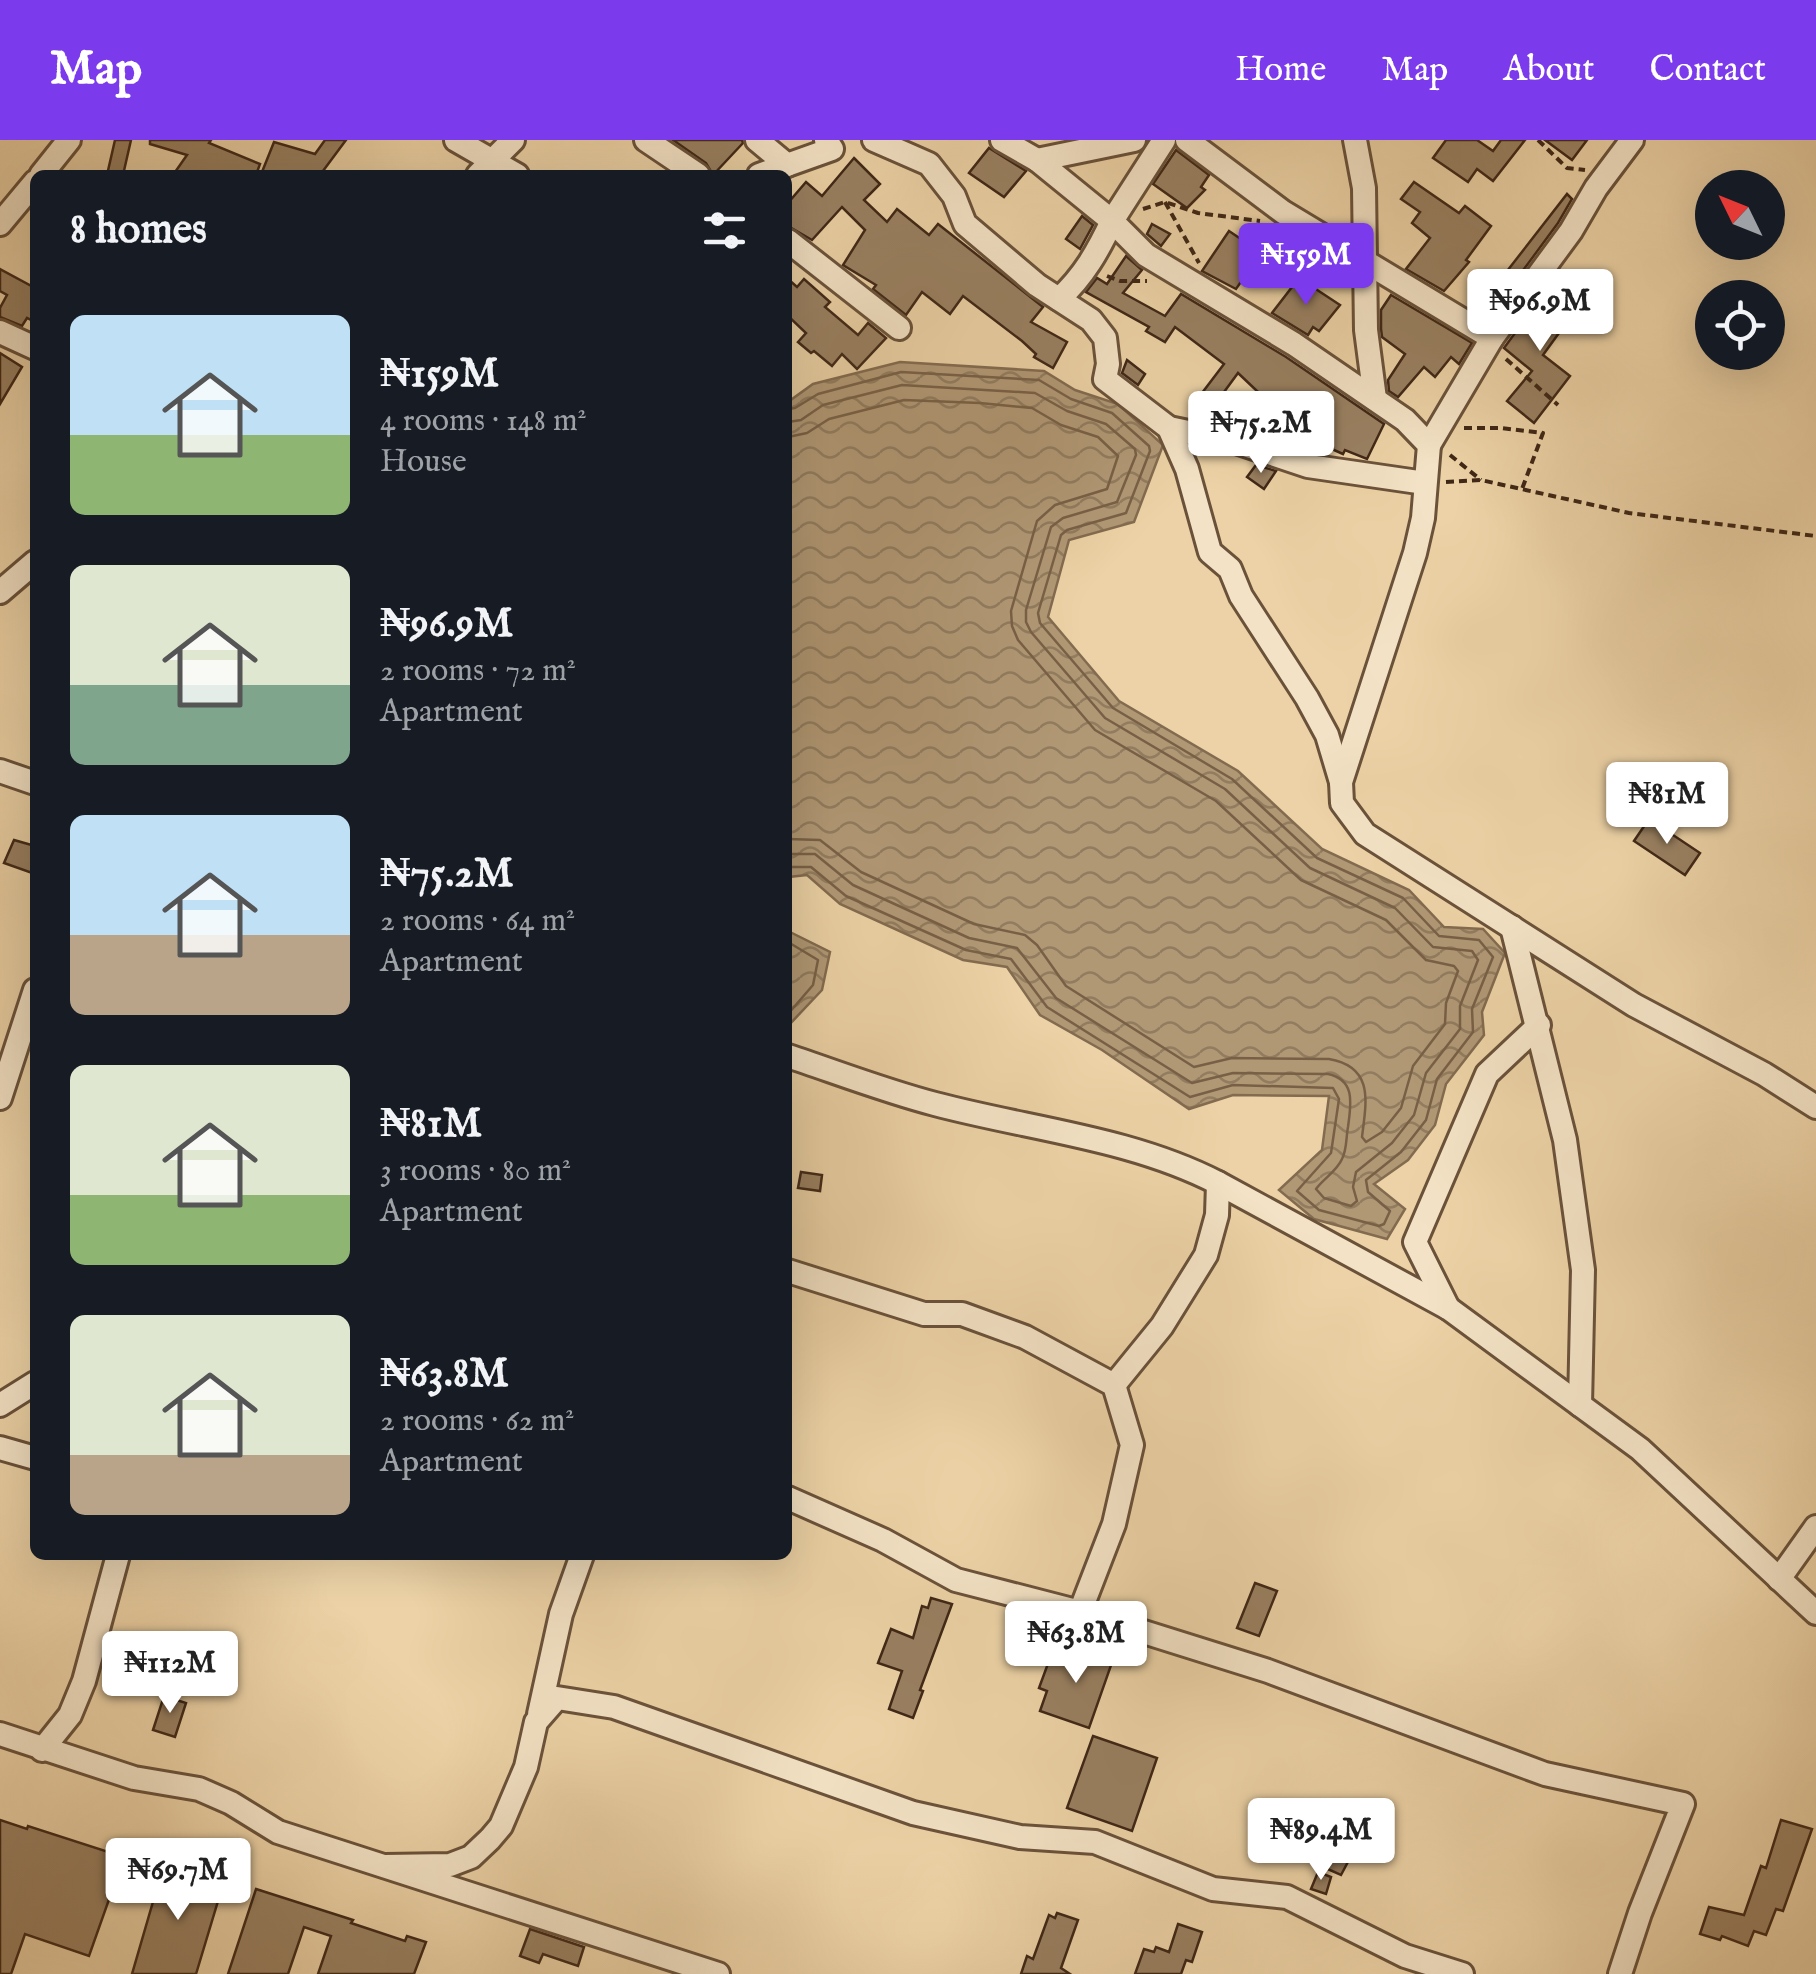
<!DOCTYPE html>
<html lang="en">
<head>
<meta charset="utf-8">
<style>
	:root { --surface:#171b24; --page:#20242c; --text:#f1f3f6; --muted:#9ea1a6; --accent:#7c3aed }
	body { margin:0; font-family:"IM FELL English",serif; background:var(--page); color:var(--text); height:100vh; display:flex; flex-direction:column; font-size:38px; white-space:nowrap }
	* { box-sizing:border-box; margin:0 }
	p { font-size:32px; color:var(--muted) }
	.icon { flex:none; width:55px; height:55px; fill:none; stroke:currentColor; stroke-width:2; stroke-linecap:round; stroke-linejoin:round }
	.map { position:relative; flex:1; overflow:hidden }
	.details { position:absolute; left:30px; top:30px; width:762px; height:1390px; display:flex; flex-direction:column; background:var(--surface); border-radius:15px; box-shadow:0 10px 40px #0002 }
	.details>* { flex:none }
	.needle { width:65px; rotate:313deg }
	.tools { position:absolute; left:1695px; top:30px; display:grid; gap:20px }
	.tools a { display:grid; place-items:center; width:90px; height:90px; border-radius:50%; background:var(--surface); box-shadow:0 10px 40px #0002; font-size:50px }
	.price { position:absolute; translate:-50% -85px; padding:0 22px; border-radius:10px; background:#fff; color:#222; font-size:32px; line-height:65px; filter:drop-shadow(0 2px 5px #0008) }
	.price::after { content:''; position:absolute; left:50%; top:60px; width:30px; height:22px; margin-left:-15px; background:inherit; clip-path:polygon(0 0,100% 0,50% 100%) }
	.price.current { background:var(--accent); color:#fff }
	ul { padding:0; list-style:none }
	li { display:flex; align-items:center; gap:30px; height:250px; padding:0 40px }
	li span { display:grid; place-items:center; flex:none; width:280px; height:200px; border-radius:15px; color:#555 }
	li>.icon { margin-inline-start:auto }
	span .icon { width:120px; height:120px; fill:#fffc; stroke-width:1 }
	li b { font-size:42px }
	h2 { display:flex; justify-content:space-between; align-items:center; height:120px; padding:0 40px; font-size:42px }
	header { display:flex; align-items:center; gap:60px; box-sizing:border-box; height:140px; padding:0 50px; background:var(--accent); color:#fff }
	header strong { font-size:48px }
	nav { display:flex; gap:55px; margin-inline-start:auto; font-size:35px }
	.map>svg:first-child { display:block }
	.water { fill:url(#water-waves); stroke:#836b4f; stroke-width:2.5 }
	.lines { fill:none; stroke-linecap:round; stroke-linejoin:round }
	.shore { stroke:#786046; stroke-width:2.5 }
	.building { fill:#998061; stroke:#3f2716; stroke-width:2.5 }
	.minor-casing { stroke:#6a523a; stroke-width:28 }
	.path { stroke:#3f2716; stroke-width:4; stroke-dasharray:8 5; stroke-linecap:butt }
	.minor { stroke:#f3e2c5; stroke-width:22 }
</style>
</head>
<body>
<header>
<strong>Map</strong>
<nav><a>Home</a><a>Map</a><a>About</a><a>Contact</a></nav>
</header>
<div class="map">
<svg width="1816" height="1834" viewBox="0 0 1816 1834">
	<defs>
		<pattern id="water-waves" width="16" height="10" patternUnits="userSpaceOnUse" patternTransform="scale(2.5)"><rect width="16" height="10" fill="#b19875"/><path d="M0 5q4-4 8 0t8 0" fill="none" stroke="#917c5f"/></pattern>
	</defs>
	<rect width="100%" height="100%" fill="#ecd2a6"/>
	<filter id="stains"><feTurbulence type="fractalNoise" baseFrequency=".002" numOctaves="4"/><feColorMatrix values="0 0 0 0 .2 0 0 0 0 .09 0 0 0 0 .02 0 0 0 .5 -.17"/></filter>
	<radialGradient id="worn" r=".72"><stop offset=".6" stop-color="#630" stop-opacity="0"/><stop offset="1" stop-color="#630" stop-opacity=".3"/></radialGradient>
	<g class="water">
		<path d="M 900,222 L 1044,231 L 1075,250 L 1118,264 L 1163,305 L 1134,382 L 1069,400 L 1048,477 L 1119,561 L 1238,631 L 1322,709 L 1409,750 L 1444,787 L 1483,789 L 1505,813 L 1482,872 L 1484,895 L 1446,944 L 1435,985 L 1408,1020 L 1374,1044 L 1405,1069 L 1387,1099 L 1314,1079 L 1279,1050 L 1322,1010 L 1329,956 L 1233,955 L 1189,969 L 1102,910 L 1040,875 L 1007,827 L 963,820 L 840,764 L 807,735 L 788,737 L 788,262 L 813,244 Z"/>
		<path d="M 788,791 L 830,812 L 822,850 L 788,886 Z"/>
	</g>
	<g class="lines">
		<g class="shore">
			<path d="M 788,269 L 795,268 L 818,254 L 901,232 L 1039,240 L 1071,259 L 1112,273 L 1149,306 L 1150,311 L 1126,373 L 1067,390 L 1061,395 L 1038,473 L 1040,483 L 1113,568 L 1232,639 L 1317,718 L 1403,758 L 1439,796 L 1479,800 L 1493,817 L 1472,869 L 1473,892 L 1437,939 L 1426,980 L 1401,1012 L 1366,1040 L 1368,1052 L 1390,1071 L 1384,1084 L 1379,1086 L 1319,1070 L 1297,1051 L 1331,1013 L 1339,959 L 1333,948 L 1233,945 L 1190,957 L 1047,867 L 1011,819 L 966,810 L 846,756 L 811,727 L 788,727"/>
			<path d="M 788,282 L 801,280 L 823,265 L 902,245 L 1035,253 L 1067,271 L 1106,284 L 1135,309 L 1136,315 L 1117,362 L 1063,378 L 1051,387 L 1026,470 L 1026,482 L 1031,492 L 1105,578 L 1225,649 L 1310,728 L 1395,768 L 1433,807 L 1472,811 L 1478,820 L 1460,866 L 1460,889 L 1426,933 L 1414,975 L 1392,1003 L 1356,1032 L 1353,1047 L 1357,1061 L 1351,1066 L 1324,1058 L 1316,1049 C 1323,1039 1337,1031 1342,1019 C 1347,1010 1346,997 1348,987 C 1351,964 1356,940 1328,934 L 1233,933 L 1192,943 L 1056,858 L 1017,808 L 969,798 L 853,745 L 815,714 L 788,714"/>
			<path d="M 788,297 L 807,293 L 829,279 L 904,260 L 980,263 L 1032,268 L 1061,285 L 1098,297 L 1118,316 L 1107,349 L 1055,365 L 1037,381 L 1011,471 L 1012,486 L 1018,500 L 1095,590 L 1216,661 L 1301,740 L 1386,780 L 1426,820 L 1454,826 L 1458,831 L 1446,863 L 1445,884 L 1413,926 L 1401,968 L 1382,992 L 1366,1002 L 1362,997 C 1366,963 1375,927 1329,919 L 1232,918 L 1194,927 L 1066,846 L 1037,805 L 1025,795 L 974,784 L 861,732 L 820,700 L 788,699"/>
			<path d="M 788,802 L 818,820 L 813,845 L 788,874"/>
		</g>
	</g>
	<g class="building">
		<path d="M 115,0 L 131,0 L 123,35 L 107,35 Z"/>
		<path d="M 150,0 L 211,0 L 209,3 L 260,24 L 256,35 L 173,35 L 187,15 L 150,4 Z"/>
		<path d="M 325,0 L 346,0 L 320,35 L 272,35 L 262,32 L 274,2 L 315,14 Z"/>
		<path d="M 673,0 L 742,0 L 743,3 L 713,35 L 706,23 Z"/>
		<path d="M 1446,0 L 1477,0 L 1493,11 L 1501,0 L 1525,0 L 1493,41 L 1477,29 L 1468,42 L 1433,18 Z"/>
		<path d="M 1545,0 L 1587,0 L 1572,20 Z"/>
		<path d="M 989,8 L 1026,31 L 1004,57 L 969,33 Z"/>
		<path d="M 1176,10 L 1209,35 L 1201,47 L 1205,50 L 1187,68 L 1153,44 Z"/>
		<path d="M 854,18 L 880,44 L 864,60 L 887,82 L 897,69 L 929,95 L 938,84 L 1043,167 L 1031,182 L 1067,202 L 1053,228 L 1034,217 L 1036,214 L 1022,201 L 963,156 L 950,174 L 922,152 L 906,175 L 873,149 L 876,145 L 843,125 L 865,90 L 842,67 L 812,100 L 788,86 L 788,63 L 806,42 L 822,56 Z"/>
		<path d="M 1414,42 L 1459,73 L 1465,66 L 1491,86 L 1466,120 L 1469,122 L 1444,151 L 1406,129 L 1430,98 L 1412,83 L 1420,72 L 1401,59 Z"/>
		<path d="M 1567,54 L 1572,59 L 1558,83 L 1488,178 L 1482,174 L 1510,140 L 1504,135 Z"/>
		<path d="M 1082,76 L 1093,85 L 1080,109 L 1066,99 Z"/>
		<path d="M 1152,84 L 1170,94 L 1161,106 L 1147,94 Z"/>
		<path d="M 1229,91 L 1266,116 L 1256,129 L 1252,126 L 1236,149 L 1202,131 Z"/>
		<path d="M 1126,116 L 1142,130 L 1123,153 L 1165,176 L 1181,154 L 1286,217 L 1384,284 L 1367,319 L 1345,310 L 1343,314 L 1285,288 L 1277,300 L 1266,296 L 1259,291 L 1275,268 L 1238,233 L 1216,263 L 1202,253 L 1224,224 L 1175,187 L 1165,202 L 1146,191 L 1149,187 L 1086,152 L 1097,138 L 1107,144 Z"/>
		<path d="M 0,129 L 35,148 L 35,182 L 27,178 L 22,186 L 0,177 L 0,168 L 7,155 L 0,151 Z"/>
		<path d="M 1299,138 L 1340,165 L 1319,191 L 1313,187 L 1308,195 L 1272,173 Z"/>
		<path d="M 788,139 L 797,147 L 804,139 L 830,162 L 825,167 L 858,195 L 868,183 L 886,198 L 857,229 L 842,214 L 832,226 L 814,211 L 811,213 L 798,202 L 806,193 L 788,176 Z"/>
		<path d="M 1560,146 L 1579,159 L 1569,173 L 1572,175 L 1543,215 L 1570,236 L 1534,283 L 1507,261 L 1532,231 L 1504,208 L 1540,159 L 1545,163 Z"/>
		<path d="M 1391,155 L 1472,203 L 1459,224 L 1451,217 L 1435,237 L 1424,227 L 1398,257 L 1389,251 L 1388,240 L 1405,214 L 1382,197 L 1381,189 L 1381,170 Z"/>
		<path d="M 0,213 L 22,227 L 0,264 Z"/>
		<path d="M 1127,220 L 1145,234 L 1138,245 L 1122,233 Z"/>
		<path d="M 1256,325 L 1276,331 L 1264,349 L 1247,337 Z"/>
		<path d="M 1649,679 L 1700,713 L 1685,735 L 1634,701 Z"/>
		<path d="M 14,700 L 35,706 L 35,734 L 4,723 Z"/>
		<path d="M 801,1032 L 822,1035 L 820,1051 L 798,1048 Z"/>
		<path d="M 1255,1443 L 1277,1451 L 1259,1496 L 1237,1488 Z"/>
		<path d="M 931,1458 L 952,1464 L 920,1550 L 923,1551 L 913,1578 L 889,1569 L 902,1531 L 878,1523 L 891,1489 L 913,1498 L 922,1466 L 928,1468 Z"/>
		<path d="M 1097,1504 L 1116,1511 L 1089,1588 L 1040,1571 L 1047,1551 L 1039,1548 L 1050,1518 L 1067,1524 L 1072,1511 L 1092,1518 Z"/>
		<path d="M 164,1556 L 186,1563 L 175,1597 L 153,1590 Z"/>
		<path d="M 1093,1596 L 1157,1618 L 1132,1691 L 1067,1668 Z"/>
		<path d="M 1343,1673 L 1368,1684 L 1341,1735 L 1323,1727 Z"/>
		<path d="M 0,1680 L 27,1689 L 28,1686 L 124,1717 L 89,1816 L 25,1794 L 11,1834 L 0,1834 Z"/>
		<path d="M 1781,1680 L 1812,1689 L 1783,1771 L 1776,1769 L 1766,1795 L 1754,1791 L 1748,1806 L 1722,1796 L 1720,1800 L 1700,1794 L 1709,1767 L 1744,1775 L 1761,1726 L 1766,1728 Z"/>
		<path d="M 164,1724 L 224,1741 L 196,1834 L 132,1834 Z"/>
		<path d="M 1318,1732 L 1331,1737 L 1326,1754 L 1311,1749 Z"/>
		<path d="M 256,1749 L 353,1780 L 351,1783 L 405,1801 L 407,1796 L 426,1802 L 414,1834 L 318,1834 L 331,1796 L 304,1787 L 288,1834 L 228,1834 Z"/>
		<path d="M 1057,1773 L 1078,1780 L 1061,1828 L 1070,1834 L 1021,1834 L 1027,1816 L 1033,1819 L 1049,1775 L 1055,1778 Z"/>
		<path d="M 1178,1784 L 1202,1792 L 1192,1822 L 1186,1820 L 1181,1834 L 1135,1834 L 1144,1809 L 1154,1812 L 1156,1807 L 1169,1812 Z"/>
		<path d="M 530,1789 L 584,1807 L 578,1826 L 543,1814 L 539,1823 L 520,1816 Z"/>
	</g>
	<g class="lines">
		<defs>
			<g id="minor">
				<path d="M 456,0 L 517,35"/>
				<path d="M 646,0 L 698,35"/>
				<path d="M 757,0 L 787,25"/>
				<path d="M 874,0 L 929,24 L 954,56 L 965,84 L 1037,145 L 1091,180 L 1105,198 L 1108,224 L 1105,239 L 1169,288 L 1187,329 L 1210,412 L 1230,429 L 1241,456 L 1307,558 L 1327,595 L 1341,642"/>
				<path d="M 1002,0 L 1037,20 L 1112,81 L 1164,0"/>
				<path d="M 1187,0 L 1283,72 L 1492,198"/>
				<path d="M 1355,0 L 1364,48 L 1366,190 L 1375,259"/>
				<path d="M 1037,20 L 1134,0"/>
				<path d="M 41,35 L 69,0"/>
				<path d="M 478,35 L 513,0"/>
				<path d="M 759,35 L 832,9 L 826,0"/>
				<path d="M 0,84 L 35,42"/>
				<path d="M 788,101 L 899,188"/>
				<path d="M 1059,159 C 1084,136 1098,111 1112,81 L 1146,115 L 1294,204 L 1405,280 L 1429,305 L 1423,378 L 1415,413 L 1341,642 L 1342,663 L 1365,694 L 1634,865 L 1764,934 L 1816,967"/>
				<path d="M 0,192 L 35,208"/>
				<path d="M 1169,288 L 1236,302 L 1308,326 L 1425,343"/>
				<path d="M 1429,305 L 1492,198 L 1571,91 L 1596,48 L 1632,0"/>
				<path d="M 0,452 L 35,422"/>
				<path d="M 0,631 L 35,643"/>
				<path d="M 1512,787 L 1565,1000 L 1583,1130 L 1580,1265"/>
				<path d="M 788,916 C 836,932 885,951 935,964 C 1029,989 1131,998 1218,1043 L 1448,1168 L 1640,1309 L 1816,1473"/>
				<path d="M 0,958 L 35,850"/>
				<path d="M 788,1131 L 924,1174 L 962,1174 L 1025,1197 L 1114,1245 L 1132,1305 L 1114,1384 L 1080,1472"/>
				<path d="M 1448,1168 L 1415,1102 L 1487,934 L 1539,885"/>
				<path d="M 1114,1245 L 1162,1186 L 1206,1115 L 1217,1075 L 1218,1043"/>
				<path d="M 0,1265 L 35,1243"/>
				<path d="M 0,1308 L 35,1318"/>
				<path d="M 788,1358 L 883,1400 L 956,1440 L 1080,1472 L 1268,1531 L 1545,1634 L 1683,1664 L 1640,1773 L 1620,1834"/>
				<path d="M 1779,1439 L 1816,1387"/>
				<path d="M 539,1574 L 561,1474 L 582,1415"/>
				<path d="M 0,1594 L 134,1638 L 199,1649 L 231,1663 L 278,1692 L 718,1834"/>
				<path d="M 42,1610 L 70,1575 L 84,1541 L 118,1415"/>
				<path d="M 385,1726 L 450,1725 L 471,1717 L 490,1699 L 501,1686 L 526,1627 L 536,1582 L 557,1558 L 614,1567 L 913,1673 L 1020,1697 L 1095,1702 L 1213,1749 L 1287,1757 L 1405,1816 L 1462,1834"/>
			</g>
		</defs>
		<use href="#minor" class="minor-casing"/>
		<g class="path">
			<path d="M 1538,0 L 1567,28 L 1585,30"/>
			<path d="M 1165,62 L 1199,123"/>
			<path d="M 1143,69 L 1165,62 L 1198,73 L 1260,81"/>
			<path d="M 1107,136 L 1120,141 L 1147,141"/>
			<path d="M 1506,219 L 1558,265"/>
			<path d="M 1464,288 L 1501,288 L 1543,293 L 1522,349"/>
			<path d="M 1450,315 L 1481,340"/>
			<path d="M 1446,342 L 1481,340 L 1629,373 L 1816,396"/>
		</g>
		<use href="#minor" class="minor"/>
	</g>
	<rect width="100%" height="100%" filter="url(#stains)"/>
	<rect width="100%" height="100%" fill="url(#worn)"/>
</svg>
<div class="tools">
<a><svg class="needle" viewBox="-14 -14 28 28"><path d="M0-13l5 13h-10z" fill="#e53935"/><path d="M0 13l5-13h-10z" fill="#9ea1a6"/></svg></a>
<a><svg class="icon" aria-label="locate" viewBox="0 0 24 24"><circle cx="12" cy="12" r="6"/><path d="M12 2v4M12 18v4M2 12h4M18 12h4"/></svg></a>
</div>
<b class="price current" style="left:1306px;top:168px">₦159M</b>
<b class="price" style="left:1540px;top:214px">₦96.9M</b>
<b class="price" style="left:1261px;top:336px">₦75.2M</b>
<b class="price" style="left:1667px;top:707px">₦81M</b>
<b class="price" style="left:1076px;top:1546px">₦63.8M</b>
<b class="price" style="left:170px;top:1576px">₦112M</b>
<b class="price" style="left:1321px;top:1743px">₦89.4M</b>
<b class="price" style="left:178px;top:1783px">₦69.7M</b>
<section class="details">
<h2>8 homes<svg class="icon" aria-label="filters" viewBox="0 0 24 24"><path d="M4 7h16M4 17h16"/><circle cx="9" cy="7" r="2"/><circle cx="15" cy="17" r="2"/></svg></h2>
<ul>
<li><span style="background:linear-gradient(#bfe0f5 60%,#8fb573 0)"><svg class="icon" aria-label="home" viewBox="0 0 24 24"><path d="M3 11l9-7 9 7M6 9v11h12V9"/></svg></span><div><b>₦159M</b><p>4 rooms · 148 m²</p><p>House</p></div></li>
<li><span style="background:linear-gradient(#dfe7d0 60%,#7fa58c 0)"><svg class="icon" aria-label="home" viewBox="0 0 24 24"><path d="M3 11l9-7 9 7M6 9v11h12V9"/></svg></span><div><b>₦96.9M</b><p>2 rooms · 72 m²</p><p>Apartment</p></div></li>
<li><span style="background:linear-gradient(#bfe0f5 60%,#b9a48a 0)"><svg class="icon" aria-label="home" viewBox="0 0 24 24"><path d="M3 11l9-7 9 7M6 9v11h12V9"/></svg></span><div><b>₦75.2M</b><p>2 rooms · 64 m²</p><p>Apartment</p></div></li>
<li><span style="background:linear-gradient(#dfe7d0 65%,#8fb573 0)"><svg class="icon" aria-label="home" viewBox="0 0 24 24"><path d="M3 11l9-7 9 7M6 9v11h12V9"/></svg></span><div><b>₦81M</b><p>3 rooms · 80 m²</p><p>Apartment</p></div></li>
<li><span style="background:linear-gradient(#dfe7d0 70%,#b9a48a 0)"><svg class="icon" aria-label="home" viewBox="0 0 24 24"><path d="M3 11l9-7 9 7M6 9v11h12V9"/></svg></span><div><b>₦63.8M</b><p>2 rooms · 62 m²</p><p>Apartment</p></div></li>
</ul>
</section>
</div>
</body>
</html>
